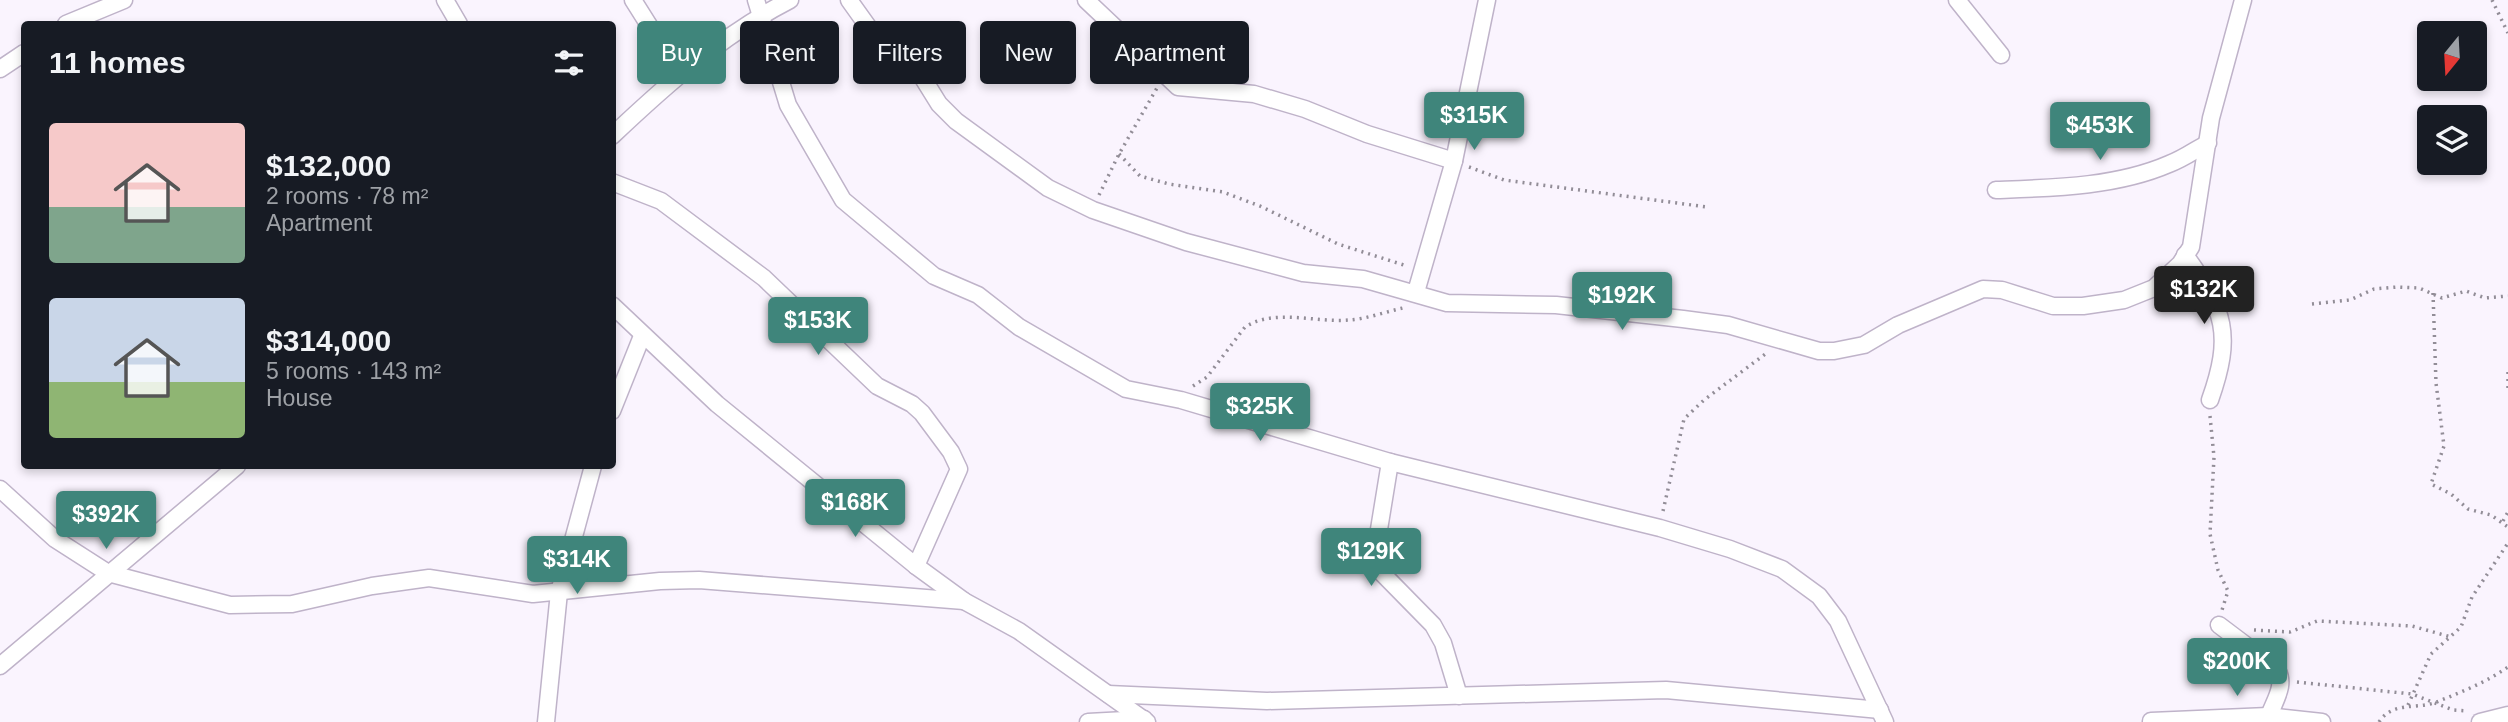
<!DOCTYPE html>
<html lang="en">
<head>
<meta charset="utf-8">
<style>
	:root { --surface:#171b24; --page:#20242c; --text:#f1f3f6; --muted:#9ea1a6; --accent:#3f857b }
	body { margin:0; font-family:Helvetica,sans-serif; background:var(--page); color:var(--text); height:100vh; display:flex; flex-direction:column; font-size:26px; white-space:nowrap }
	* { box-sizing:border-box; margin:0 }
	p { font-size:23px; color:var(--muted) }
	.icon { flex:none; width:38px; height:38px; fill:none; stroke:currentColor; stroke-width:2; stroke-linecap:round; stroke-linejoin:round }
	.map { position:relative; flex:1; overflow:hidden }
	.side { position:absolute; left:21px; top:21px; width:595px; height:448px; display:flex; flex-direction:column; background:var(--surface); border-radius:7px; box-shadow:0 4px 10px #0003 }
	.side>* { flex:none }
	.banner { position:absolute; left:637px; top:21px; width:665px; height:63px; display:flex; gap:14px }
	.needle { width:46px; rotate:198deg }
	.controls { position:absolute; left:2417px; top:21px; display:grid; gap:14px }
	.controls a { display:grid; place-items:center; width:70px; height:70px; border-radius:7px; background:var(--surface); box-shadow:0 4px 10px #0003; font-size:35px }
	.price { position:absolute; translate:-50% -60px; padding:0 16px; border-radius:7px; background:var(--accent); color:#fff; font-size:23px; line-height:46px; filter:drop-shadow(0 2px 4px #0008) }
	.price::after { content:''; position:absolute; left:50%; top:42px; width:21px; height:16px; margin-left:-10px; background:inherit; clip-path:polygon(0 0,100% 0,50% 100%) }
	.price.on { background:#222; color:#fff }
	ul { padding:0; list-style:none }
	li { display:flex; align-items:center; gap:21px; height:175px; padding:0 28px }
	li span { display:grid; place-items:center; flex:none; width:196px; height:140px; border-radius:7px; color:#555 }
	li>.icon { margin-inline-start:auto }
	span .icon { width:84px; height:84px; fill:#fffc; stroke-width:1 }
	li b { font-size:30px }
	h2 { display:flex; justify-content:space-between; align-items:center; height:84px; padding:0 28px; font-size:30px }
	.chip { padding:0 24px; border-radius:7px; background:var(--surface); box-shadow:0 4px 10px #0003; font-size:24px; line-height:63px }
	.chip.on { background:var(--accent); color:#fff }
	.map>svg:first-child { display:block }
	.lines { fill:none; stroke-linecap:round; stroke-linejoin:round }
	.street-casing { stroke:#bfb3c9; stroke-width:19 }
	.path { stroke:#928d97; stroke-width:3.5; stroke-dasharray:2 5; stroke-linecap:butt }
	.street { stroke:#fff; stroke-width:16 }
</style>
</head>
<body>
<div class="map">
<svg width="2508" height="722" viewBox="0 0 2508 722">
	<rect width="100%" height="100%" fill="#faf4fe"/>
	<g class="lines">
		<defs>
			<g id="street">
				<path d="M 445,0 L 459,24"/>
				<path d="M 633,0 L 679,73"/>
				<path d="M 756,0 L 788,105 L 843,200 L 934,276 L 978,295 L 1019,327 L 1126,389 L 1181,400 L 1390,462 L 1660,528 L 1730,549 L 1782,569 L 1819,596 L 1838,621 L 1885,722"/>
				<path d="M 849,0 L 874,35 L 916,67 L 939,104 L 956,121 L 1048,188 L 1093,210 L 1186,242 L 1303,273 L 1363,279 L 1447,303 L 1556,305 L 1683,319 L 1728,325 L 1819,351 L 1834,351 L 1864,345 L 1898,325 L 1983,289 L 2002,290 L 2053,306 L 2083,306 L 2124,300 L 2154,288 L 2180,264 L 2191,247 L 2211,118 L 2243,0"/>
				<path d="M 1086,0 L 1178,87 L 1254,94 L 1305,109 L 1367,134 L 1454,161"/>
				<path d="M 1957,0 L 2001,55"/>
				<path d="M 66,24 L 124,0"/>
				<path d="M 0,69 L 24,53"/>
				<path d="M 612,136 C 667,84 722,35 790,0"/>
				<path d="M 612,182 L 661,201 L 764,278 L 877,386 L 912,404 L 922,413 L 951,452 L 959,469 L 916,566"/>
				<path d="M 1996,190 C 2052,188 2116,187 2169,164 C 2183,159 2195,150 2208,143"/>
				<path d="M 2185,255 C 2225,310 2233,335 2210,400"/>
				<path d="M 1416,292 L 1454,161 L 1487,0"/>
				<path d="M 612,305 L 717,404 L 916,566 L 964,601 L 1019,631 L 1147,722"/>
				<path d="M 612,411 L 642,336"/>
				<path d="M 1390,462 L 1374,560 L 1377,568 L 1433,625 L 1443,643 L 1459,696"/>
				<path d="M 0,489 L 55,539 L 108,573 L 230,605 L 292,604 L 372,586 L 429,578 L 533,594 L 660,581 L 699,580 L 964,601"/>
				<path d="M 2219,625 L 2276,668 C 2288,686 2272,703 2267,722"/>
				<path d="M 0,666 L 237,466"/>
				<path d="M 1108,694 L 1267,701 L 1666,690 L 1880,710"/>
				<path d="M 2151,721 L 2268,716 L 2322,722"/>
				<path d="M 546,722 L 559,592 L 593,466"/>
				<path d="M 1088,722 L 1144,719"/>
				<path d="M 2480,722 L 2508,715"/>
			</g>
		</defs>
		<use href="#street" class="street-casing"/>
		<g class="path">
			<path d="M 2492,0 L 2508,33"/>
			<path d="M 1119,154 L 1140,176 L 1169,184 L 1223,192 L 1260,206 L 1338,244 L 1407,266"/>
			<path d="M 1469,167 L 1504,180 L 1707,207"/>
			<path d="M 1099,195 L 1119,154 L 1157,88"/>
			<path d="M 2433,293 L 2436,383 L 2444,446 L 2431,484 L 2451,494 L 2468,509 L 2491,515 L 2508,527"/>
			<path d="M 2312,304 L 2350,300 L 2374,289 L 2397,287 L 2419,288 L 2442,298 L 2466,291 L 2485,298 L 2508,296"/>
			<path d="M 2508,372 L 2508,390"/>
			<path d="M 1193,386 L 1207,377 L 1245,327 C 1275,308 1316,323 1349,320 C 1366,319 1385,312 1403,308"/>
			<path d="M 2210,416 L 2214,457 L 2210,534 L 2218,570 L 2228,591 L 2222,610"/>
			<path d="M 1663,511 L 1684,419 L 1704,400 L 1768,352"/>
			<path d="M 2503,521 L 2508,512"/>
			<path d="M 2254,630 L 2290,632 L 2317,621 L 2412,626 L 2451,637"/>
			<path d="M 2297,682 L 2412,694 L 2453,710 L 2468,711"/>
			<path d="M 2408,705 L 2431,654 L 2461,627 L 2472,597 L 2508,543"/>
			<path d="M 2379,722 C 2392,702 2414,709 2434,703 C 2459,693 2485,683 2508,667"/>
		</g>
		<use href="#street" class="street"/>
	</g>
</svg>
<div class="controls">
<a><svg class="needle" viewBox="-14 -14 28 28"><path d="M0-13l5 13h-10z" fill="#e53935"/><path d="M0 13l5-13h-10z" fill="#9ea1a6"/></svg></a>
<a><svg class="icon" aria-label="layers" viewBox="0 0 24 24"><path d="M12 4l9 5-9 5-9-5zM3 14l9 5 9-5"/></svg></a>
</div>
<b class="price" style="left:1474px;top:152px">$315K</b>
<b class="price" style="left:2100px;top:162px">$453K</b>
<b class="price on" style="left:2204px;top:326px">$132K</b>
<b class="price" style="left:1622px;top:332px">$192K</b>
<b class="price" style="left:818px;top:357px">$153K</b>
<b class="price" style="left:1260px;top:443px">$325K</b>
<b class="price" style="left:855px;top:539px">$168K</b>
<b class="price" style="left:106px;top:551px">$392K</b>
<b class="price" style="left:1371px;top:588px">$129K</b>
<b class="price" style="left:577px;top:596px">$314K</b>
<b class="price" style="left:2237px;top:698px">$200K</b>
<div class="banner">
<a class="chip on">Buy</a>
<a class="chip">Rent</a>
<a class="chip">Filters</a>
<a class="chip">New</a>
<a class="chip">Apartment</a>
</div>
<section class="side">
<h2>11 homes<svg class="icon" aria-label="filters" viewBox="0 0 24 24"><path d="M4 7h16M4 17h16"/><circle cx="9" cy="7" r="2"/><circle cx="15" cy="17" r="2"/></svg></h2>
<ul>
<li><span style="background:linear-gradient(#f6c9c9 60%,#7fa58c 0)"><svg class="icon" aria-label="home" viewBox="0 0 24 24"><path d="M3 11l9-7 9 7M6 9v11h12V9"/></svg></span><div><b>$132,000</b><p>2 rooms · 78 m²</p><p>Apartment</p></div></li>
<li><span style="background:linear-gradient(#c9d6e8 60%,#8fb573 0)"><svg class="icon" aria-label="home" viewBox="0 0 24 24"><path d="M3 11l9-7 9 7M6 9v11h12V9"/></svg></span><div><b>$314,000</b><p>5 rooms · 143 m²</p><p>House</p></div></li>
</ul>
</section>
</div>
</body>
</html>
